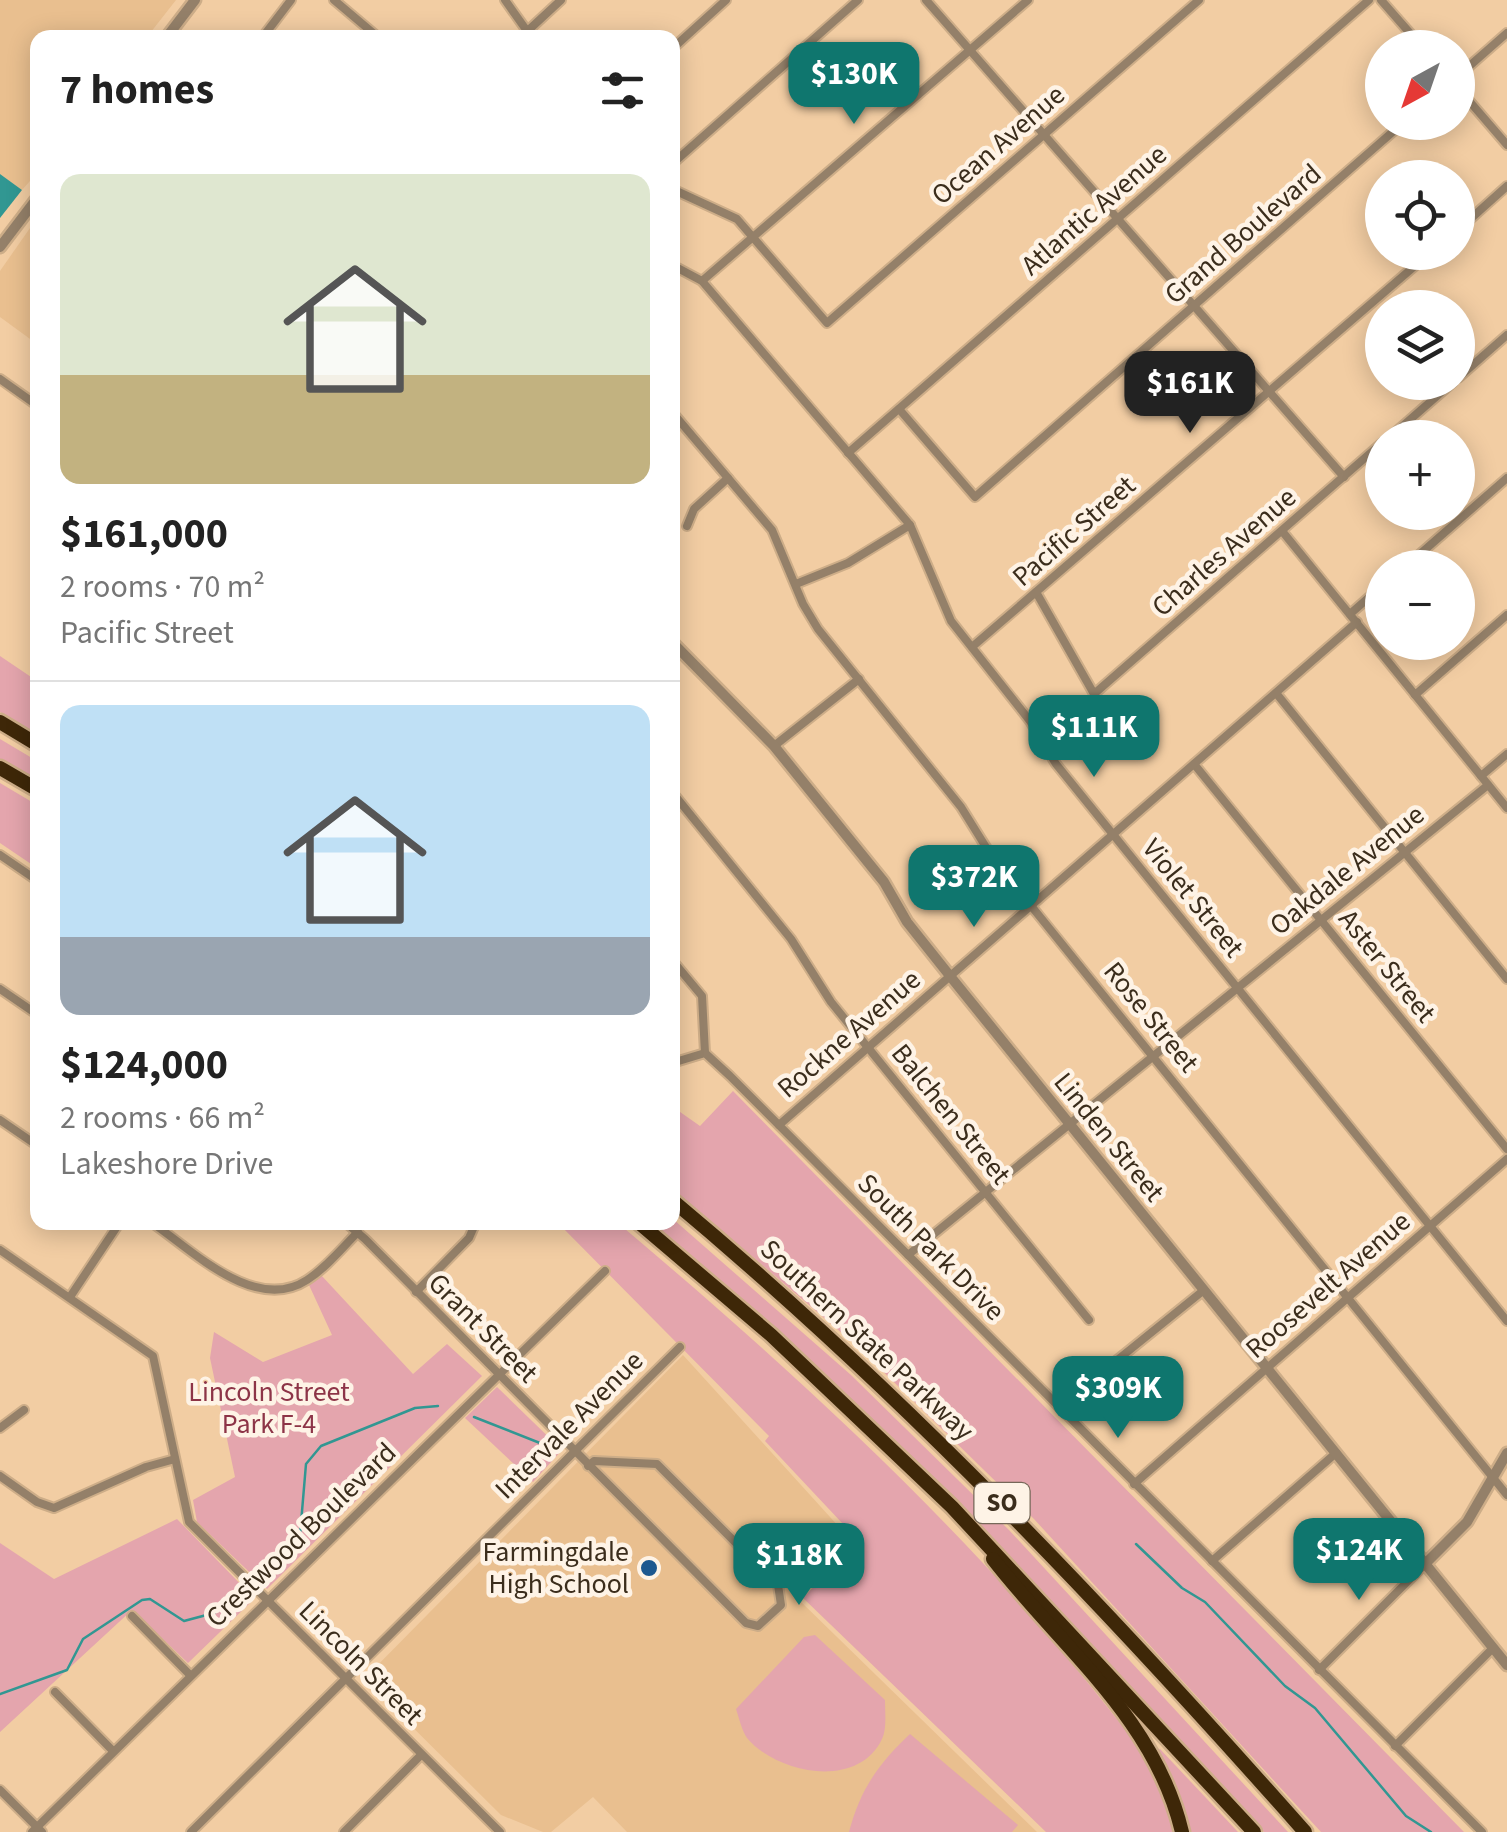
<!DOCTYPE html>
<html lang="en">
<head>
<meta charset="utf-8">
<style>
	:root { --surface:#fff; --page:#f6f6f6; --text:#222; --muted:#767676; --line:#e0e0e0; --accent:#0f766e }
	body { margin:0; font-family:"Source Sans 3",sans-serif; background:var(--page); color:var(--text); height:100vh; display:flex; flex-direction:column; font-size:38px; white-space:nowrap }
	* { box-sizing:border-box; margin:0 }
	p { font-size:32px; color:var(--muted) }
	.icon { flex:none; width:55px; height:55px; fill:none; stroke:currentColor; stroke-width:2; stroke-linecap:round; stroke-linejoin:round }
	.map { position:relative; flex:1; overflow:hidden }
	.sheet { position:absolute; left:30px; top:30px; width:650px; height:1200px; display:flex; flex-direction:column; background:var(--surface); border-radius:20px; box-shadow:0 5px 25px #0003 }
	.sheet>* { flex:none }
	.needle { width:65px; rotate:220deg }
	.tools { position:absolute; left:1365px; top:30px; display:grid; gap:20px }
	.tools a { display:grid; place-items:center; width:110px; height:110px; border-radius:50%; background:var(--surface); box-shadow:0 5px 25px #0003; font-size:50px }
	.price { position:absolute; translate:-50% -85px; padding:0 22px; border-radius:20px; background:var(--accent); color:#fff; font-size:32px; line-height:65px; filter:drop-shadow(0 2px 5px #0008) }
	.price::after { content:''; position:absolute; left:50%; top:60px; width:30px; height:22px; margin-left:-15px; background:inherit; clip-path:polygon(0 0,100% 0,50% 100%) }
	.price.on { background:#222; color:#fff }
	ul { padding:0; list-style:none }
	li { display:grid; align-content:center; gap:20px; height:530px; padding:0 30px }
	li+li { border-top:2px solid var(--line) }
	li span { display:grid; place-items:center; height:310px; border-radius:20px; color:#555 }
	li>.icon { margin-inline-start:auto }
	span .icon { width:180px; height:180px; fill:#fffc; stroke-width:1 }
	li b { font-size:42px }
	h2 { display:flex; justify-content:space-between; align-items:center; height:120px; padding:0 30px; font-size:42px }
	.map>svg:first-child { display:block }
	.built { fill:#e9bf8f }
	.green { fill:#e4a5ad }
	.water { fill:#319792 }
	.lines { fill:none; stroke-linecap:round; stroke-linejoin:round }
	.stream { stroke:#319792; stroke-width:2.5 }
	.minor-casing { stroke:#cdad88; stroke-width:12 }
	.tertiary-casing { stroke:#cdad88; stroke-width:15 }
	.motorway-casing { stroke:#cdad88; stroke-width:19 }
	.minor { stroke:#948069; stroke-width:8 }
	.tertiary { stroke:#948069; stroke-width:10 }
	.motorway { stroke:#3e2708; stroke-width:14 }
	.poi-dot { fill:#1d588f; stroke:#fef3e6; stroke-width:4 }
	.labels { text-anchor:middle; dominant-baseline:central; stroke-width:9; stroke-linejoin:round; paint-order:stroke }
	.shield { fill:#fef3e6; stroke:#766859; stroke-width:2.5 }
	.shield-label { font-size:25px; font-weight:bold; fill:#3b2d1c }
	.street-label { font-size:28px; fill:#3b2d1c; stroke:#fef3e6 }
	.park-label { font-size:28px; fill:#8d3447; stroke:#fef3e6 }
	.poi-label { font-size:28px; fill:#3b2d1c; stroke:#fef3e6; text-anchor:end }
</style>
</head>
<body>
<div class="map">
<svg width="1507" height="1832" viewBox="0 0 1507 1832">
	<rect width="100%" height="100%" fill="#f2cda3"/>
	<g class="built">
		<path d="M 0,0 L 176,0 L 147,37 L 38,38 L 37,173 L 22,190 L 0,174 Z"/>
		<path d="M 37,218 L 37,344 L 0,317 L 0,271 Z"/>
		<path d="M 683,1355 L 850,1539 L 796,1597 L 1037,1832 L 627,1832 L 593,1797 L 551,1832 L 543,1832 L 501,1815 L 364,1679 Z"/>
	</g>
	<g class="green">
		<path d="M 0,656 L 37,681 L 37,735 L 0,712 Z"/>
		<path d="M 0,739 L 37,761 L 37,782 L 0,759 Z"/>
		<path d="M 0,783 L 37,805 L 37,868 L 0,843 Z"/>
		<path d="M 733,1091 L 1464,1832 L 1321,1832 L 1034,1519 L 857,1346 L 673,1189 L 673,1107 L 700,1126 Z"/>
		<path d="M 673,1219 L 851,1375 L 1009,1530 L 1288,1832 L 1264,1832 L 922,1469 L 754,1313 L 649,1223 Z"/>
		<path d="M 558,1223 L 618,1223 C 811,1386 987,1548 1141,1750 L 1163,1794 L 1173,1832 L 1046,1832 L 803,1598 L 858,1540 L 765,1441 L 769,1436 Z"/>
		<path d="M 321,1275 L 413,1374 L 447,1344 L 482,1376 L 267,1589 L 197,1522 L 193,1500 L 235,1477 L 210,1358 L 214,1332 L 263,1362 L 332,1335 L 309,1285 Z"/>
		<path d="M 497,1387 L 562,1450 L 533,1482 L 465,1418 Z"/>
		<path d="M 177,1519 L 252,1596 L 251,1602 L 188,1663 L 132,1610 L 0,1732 L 0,1543 L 54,1579 Z"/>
		<path d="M 815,1635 L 885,1700 C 885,1711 887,1729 882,1739 C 858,1790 777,1774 747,1738 C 742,1731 739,1718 736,1709 L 804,1637 Z"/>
		<path d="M 910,1734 L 1018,1825 L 1012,1832 L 849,1832 C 860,1790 878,1764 910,1734 Z"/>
		<path d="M 1160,1749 L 1238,1832 L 1186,1832 L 1156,1751 Z"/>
	</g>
	<path class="water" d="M 0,174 L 22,190 L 0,218 Z"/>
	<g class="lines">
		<g class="stream">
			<path d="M 474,1417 L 550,1447"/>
			<path d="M 1136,1544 L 1182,1588 L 1205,1602 L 1285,1686 L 1315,1708 L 1406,1816 L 1431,1832"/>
			<path d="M 265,1576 L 300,1535 L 306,1464 L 321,1446 L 415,1408 L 438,1406"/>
			<path d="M 0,1694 L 67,1670 L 83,1639 L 142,1600 L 150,1599 L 184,1621 L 214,1613 L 243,1595"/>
		</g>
		<defs>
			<g id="minor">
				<path d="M 334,0 L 379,38"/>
				<path d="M 505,0 L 527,31"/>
				<path d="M 926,0 L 1344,477"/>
				<path d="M 1381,0 L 1423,48"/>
				<path d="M 262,38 L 291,0"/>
				<path d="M 520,38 L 561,0"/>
				<path d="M 672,49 L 726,0"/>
				<path d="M 1458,76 L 1507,33"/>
				<path d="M 1458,88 L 1507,145"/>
				<path d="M 672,164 L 858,0"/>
				<path d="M 672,189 L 737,219 L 827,323 L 1199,0"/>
				<path d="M 1458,230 L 1507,186"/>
				<path d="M 672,265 L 702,281 L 910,525 L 951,621 L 1030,721 L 1056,764 L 1507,1321"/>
				<path d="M 702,281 L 1028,0"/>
				<path d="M 1458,378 L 1507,335"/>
				<path d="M 0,379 L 38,406"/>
				<path d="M 899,409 L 975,497 L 1404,122"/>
				<path d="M 672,412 L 772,530 L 803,604 L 818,629 L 961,807 L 994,860 L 1507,1495"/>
				<path d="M 1389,438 L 1453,382"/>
				<path d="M 848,453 L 1369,0"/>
				<path d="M 687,526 L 694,509 L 728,478"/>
				<path d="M 1282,531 L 1507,808"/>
				<path d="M 1404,568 L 1507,478"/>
				<path d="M 796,584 L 848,563 L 910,525"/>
				<path d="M 1036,592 L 1094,694 L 1382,443"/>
				<path d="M 1350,614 L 1382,586"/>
				<path d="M 972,647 L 1431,252"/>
				<path d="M 1276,693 L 1507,979"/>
				<path d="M 1415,695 L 1507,615"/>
				<path d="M 774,746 L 859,679"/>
				<path d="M 1194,764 L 1507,1149"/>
				<path d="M 1481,776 L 1507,754"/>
				<path d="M 672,792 L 791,939 L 831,1002 L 1089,1320"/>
				<path d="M 0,855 L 38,881"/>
				<path d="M 672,960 L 702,996 L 705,1053"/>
				<path d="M 0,989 L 38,1015"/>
				<path d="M 672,1063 L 705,1053 L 730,1076 L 1482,1832"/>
				<path d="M 0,1120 L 38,1146"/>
				<path d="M 779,1125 L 1357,622"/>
				<path d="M 151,1222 C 192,1250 255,1314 307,1280 C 326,1268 342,1248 358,1232"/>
				<path d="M 345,1222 L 365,1239 L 746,1623 L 758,1626 L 781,1605 L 778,1585 L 657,1464 L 594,1461 L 588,1466"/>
				<path d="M 0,1250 L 153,1356 L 189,1522 L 500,1832"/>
				<path d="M 908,1255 L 1488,785"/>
				<path d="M 416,1292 L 469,1238 L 476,1222"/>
				<path d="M 70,1297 L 120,1222"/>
				<path d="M 1059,1407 L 1204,1290"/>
				<path d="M 0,1428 L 24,1410"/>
				<path d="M 0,1476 L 37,1502 L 54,1508 L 146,1467 L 175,1459"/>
				<path d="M 1134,1484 L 1507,1159"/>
				<path d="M 1212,1561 L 1336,1453"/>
				<path d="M 132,1616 L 190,1675"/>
				<path d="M 1319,1670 L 1425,1564"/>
				<path d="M 55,1692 L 113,1751"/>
				<path d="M 1395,1746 L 1493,1648"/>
				<path d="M 0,1790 L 42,1832"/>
				<path d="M 32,1832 L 605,1271"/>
				<path d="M 191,1832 L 680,1347"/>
				<path d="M 344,1832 L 421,1755"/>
			</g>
			<g id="tertiary">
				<path d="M 166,38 L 195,0"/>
				<path d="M 0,247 L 38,197"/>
				<path d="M 672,642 L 774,746 L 884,882 L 907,922 L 950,976 L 1507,1665"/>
				<path d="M 1425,1564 L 1467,1522 L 1507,1453"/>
			</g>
			<g id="motorway">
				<path d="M 0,722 L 38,745"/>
				<path d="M 0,768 L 38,790"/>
				<path d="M 672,1200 C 902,1392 1107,1608 1305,1832"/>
				<path d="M 638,1222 L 771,1335 L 952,1507 L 1254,1832"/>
				<path d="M 993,1559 C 1061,1647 1155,1718 1182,1832"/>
			</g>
		</defs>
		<use href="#minor" class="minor-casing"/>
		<use href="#tertiary" class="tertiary-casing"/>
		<use href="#motorway" class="motorway-casing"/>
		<use href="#minor" class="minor"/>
		<use href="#tertiary" class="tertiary"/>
		<use href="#motorway" class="motorway"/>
	</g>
	<circle class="poi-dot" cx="649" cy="1568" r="10"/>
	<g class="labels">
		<rect class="shield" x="974.5" y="1483" width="55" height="40" rx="8"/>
		<g class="shield-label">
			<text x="1002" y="1503">SO</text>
		</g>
		<g class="street-label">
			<text transform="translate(998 145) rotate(-41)">Ocean Avenue</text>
			<text transform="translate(1094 210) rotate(-41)">Atlantic Avenue</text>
			<text transform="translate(1243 234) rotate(-41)">Grand Boulevard</text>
			<text transform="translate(1074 531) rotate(-41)">Pacific Street</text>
			<text transform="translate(1224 552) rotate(-41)">Charles Avenue</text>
			<text transform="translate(1347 870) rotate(-39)">Oakdale Avenue</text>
			<text transform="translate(1193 898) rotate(51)">Violet Street</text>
			<text transform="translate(1387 966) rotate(51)">Aster Street</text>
			<text transform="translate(1151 1017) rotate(51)">Rose Street</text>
			<text transform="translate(849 1034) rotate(-41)">Rockne Avenue</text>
			<text transform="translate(951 1114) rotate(51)">Balchen Street</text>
			<text transform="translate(1109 1137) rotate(51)">Linden Street</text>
			<text transform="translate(931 1247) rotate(45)">South Park Drive</text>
			<text transform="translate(1328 1285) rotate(-41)">Roosevelt Avenue</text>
			<text transform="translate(483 1328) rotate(45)">Grant Street</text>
			<text transform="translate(867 1340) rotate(43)">Southern State Parkway</text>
			<text transform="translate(569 1425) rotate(-45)">Intervale Avenue</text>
			<text transform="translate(301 1535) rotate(-44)">Crestwood Boulevard</text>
			<text transform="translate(361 1663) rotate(45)">Lincoln Street</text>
		</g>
		<g class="park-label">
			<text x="269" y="1392">Lincoln Street<tspan x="269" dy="32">Park F-4</tspan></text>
		</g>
		<g class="poi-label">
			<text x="629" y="1552">Farmingdale<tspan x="629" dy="32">High School</tspan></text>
		</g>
	</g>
</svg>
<div class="tools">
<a><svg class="needle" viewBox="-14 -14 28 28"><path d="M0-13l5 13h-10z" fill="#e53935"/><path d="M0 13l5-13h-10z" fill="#767676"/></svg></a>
<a><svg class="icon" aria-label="locate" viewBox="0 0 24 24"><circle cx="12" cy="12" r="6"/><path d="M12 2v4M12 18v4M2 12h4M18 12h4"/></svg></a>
<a><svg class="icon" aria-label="layers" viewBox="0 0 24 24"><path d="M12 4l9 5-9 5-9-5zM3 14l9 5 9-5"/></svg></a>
<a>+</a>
<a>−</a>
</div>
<b class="price" style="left:854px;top:127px">$130K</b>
<b class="price on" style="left:1190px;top:436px">$161K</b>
<b class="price" style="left:1094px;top:780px">$111K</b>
<b class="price" style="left:974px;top:930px">$372K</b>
<b class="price" style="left:1118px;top:1441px">$309K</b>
<b class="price" style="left:1359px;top:1603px">$124K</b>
<b class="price" style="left:799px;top:1608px">$118K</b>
<section class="sheet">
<h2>7 homes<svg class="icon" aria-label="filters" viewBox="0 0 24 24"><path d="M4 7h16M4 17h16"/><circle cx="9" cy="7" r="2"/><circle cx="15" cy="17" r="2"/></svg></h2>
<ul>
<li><span style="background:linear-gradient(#dfe7d0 65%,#c2b280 0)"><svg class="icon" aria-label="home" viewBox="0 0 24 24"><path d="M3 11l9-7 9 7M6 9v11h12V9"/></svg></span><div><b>$161,000</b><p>2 rooms · 70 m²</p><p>Pacific Street</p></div></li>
<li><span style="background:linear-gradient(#bfe0f5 75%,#9aa5b1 0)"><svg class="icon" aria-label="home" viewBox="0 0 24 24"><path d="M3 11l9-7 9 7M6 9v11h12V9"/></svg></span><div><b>$124,000</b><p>2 rooms · 66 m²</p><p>Lakeshore Drive</p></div></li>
</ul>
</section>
</div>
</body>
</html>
